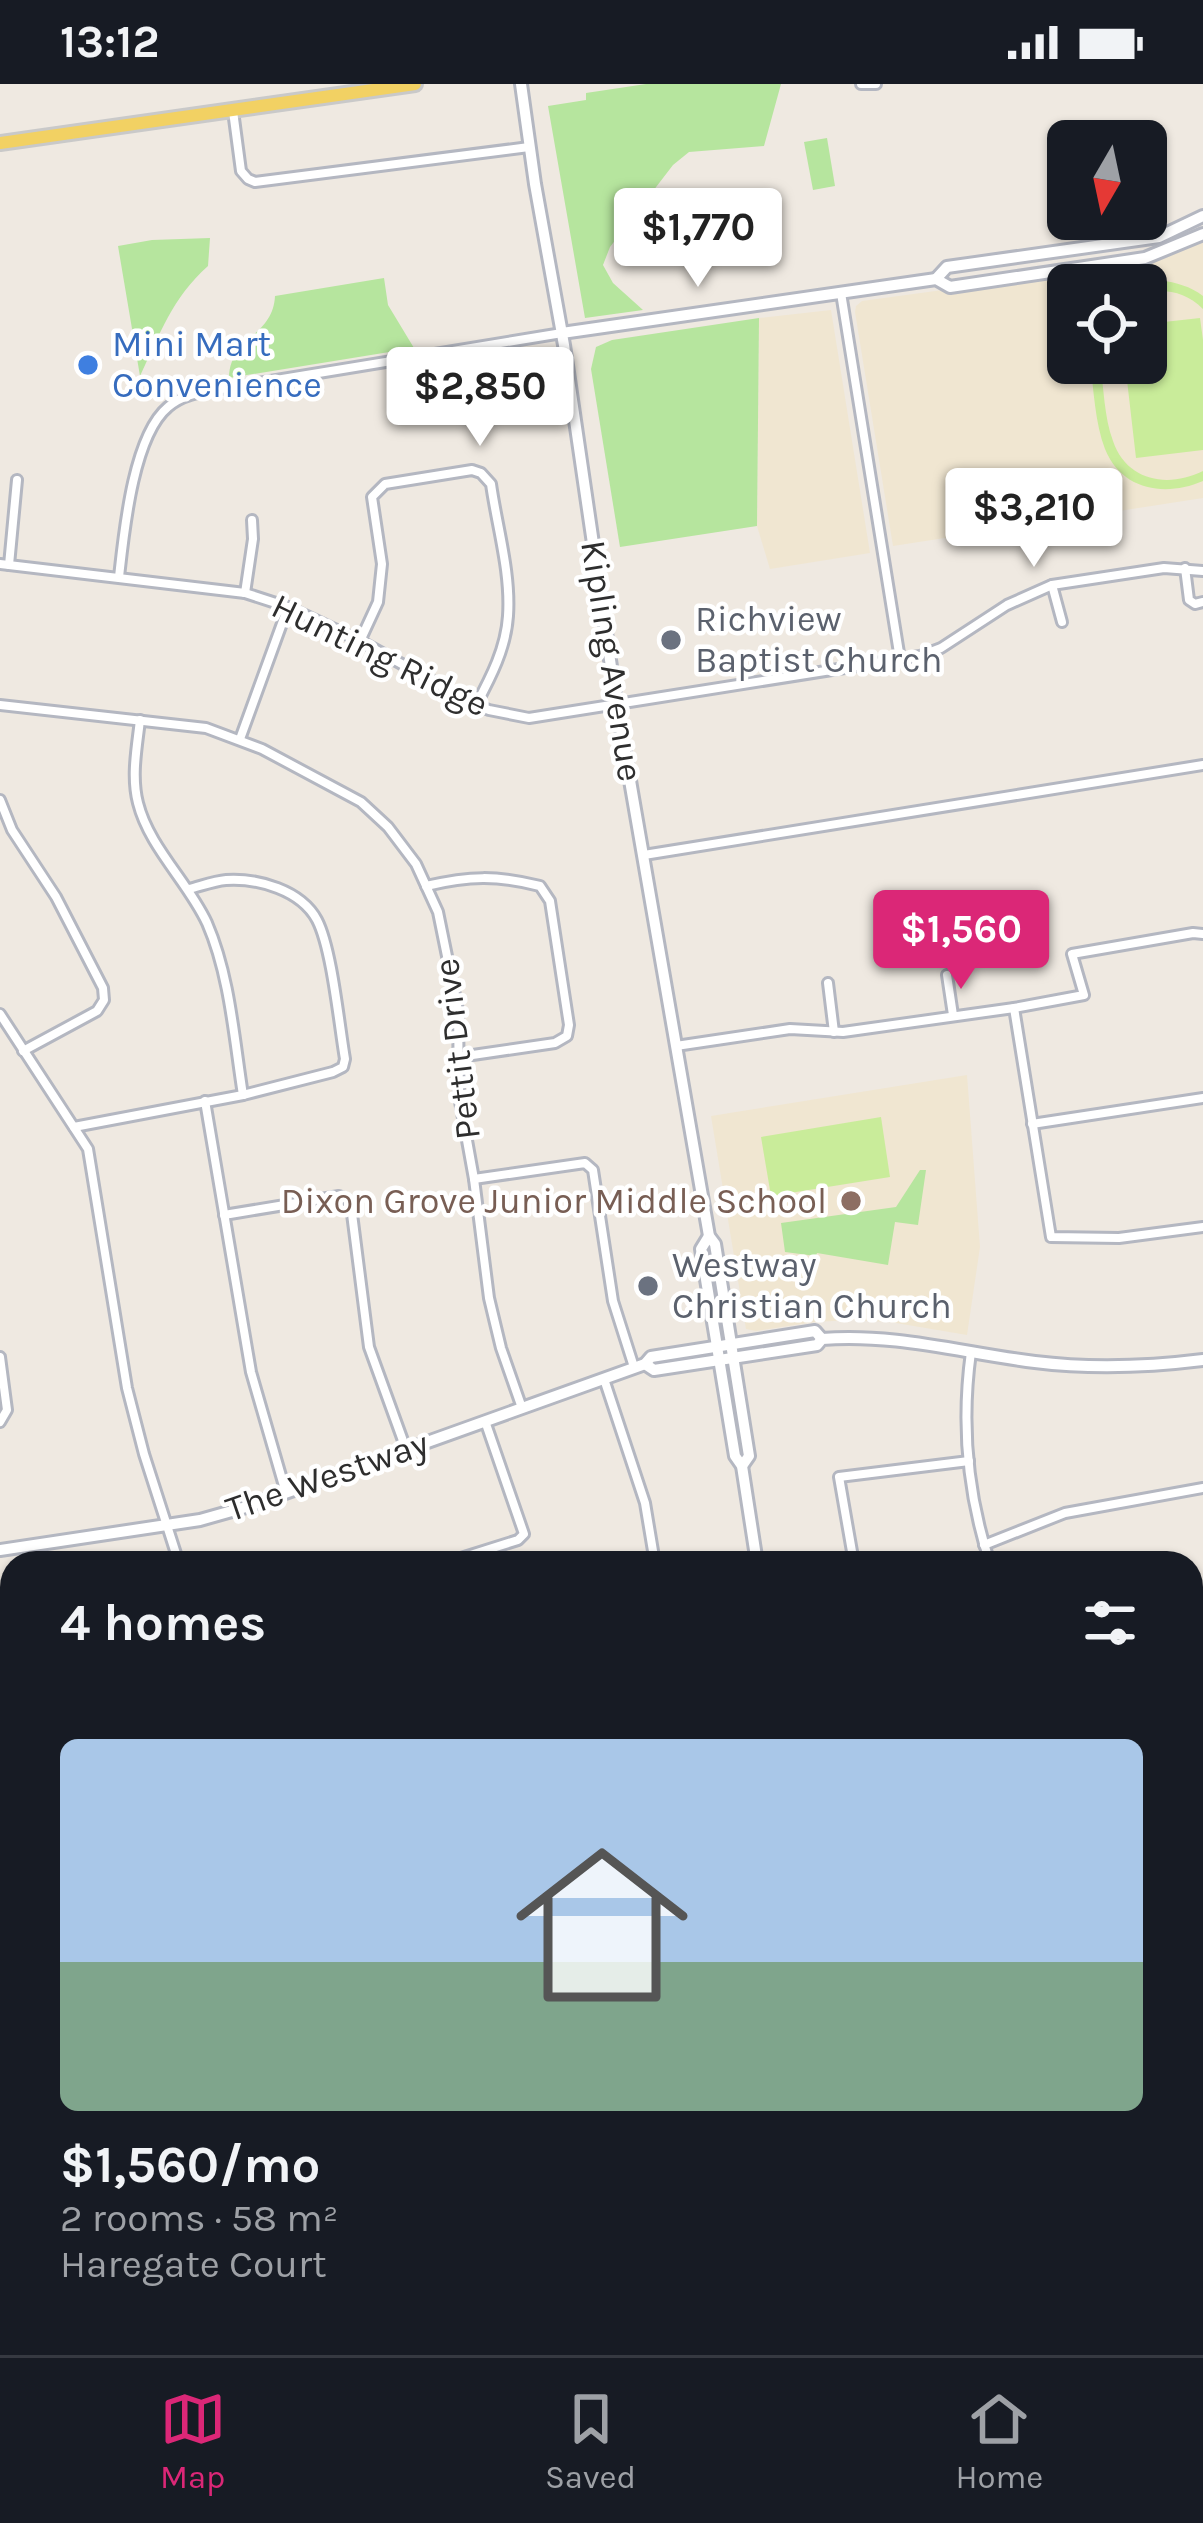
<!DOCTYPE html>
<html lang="en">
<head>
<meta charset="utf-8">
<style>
	:root { --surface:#171b24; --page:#20242c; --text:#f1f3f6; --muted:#9ea1a6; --line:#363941; --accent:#db2777 }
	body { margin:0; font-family:Karla,sans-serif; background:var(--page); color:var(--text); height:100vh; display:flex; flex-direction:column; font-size:45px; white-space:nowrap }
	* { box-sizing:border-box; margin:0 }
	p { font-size:39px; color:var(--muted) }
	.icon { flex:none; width:66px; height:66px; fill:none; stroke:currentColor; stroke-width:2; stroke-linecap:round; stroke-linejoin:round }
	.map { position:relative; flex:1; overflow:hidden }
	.drawer { position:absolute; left:0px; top:1467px; width:1203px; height:804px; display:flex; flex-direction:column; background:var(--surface); border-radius:36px 36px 0 0; box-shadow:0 3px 9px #0004 }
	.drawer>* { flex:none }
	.needle { width:78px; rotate:189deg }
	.buttons { position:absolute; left:1047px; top:36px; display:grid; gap:24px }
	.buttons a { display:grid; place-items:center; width:120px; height:120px; border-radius:18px; background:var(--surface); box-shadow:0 3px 9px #0004; font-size:60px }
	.price { position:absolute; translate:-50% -102px; padding:0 27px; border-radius:12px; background:#fff; color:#222; font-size:39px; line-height:78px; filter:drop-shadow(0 3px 6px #0008) }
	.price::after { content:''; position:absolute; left:50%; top:72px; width:36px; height:27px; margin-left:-18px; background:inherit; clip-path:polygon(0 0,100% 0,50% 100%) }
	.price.on { background:var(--accent); color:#fff }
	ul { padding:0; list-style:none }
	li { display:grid; align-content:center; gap:24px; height:636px; padding:0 60px }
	li span { display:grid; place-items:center; height:372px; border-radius:18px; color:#555 }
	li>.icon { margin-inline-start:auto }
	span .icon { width:216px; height:216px; fill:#fffc; stroke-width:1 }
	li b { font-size:51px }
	h2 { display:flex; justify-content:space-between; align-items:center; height:144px; padding:0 60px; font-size:51px }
	.status { display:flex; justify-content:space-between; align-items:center; height:84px; padding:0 60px; background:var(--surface); direction:ltr }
	.status svg { height:33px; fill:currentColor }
	.dock { display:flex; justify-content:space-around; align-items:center; height:168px; border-top:3px solid var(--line); background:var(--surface); font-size:33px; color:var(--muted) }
	.dock a { display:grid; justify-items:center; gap:6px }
	.dock .on { color:var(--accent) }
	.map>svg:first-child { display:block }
	.education { fill:#f0e6d1; fill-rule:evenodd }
	.green { fill:#b6e59e }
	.pitch { fill:#c9ec9a }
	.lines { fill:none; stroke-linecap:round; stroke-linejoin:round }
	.street-casing { stroke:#b4b7c1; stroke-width:14 }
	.secondary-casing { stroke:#b4b7c1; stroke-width:16 }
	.primary-casing { stroke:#c9c9c9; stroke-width:18 }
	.street { stroke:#fff; stroke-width:8 }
	.secondary { stroke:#fff; stroke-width:10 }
	.primary { stroke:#f2d163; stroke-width:12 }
	.shop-dot { fill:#3f7fe0; stroke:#fff; stroke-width:4.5 }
	.worship-dot { fill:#6b7280; stroke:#fff; stroke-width:4.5 }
	.education-dot { fill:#8d6e63; stroke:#fff; stroke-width:4.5 }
	.labels { text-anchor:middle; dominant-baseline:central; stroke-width:9; stroke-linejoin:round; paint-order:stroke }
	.shop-label { font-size:36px; fill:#366cbe; stroke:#fff; text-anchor:start }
	.worship-label { font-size:36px; fill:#5b616d; stroke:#fff; text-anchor:start }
	.street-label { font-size:36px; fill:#2e2e2e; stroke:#fff }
	.education-label { font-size:36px; fill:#785e54; stroke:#fff; text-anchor:end }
</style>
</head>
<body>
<div class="status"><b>13:12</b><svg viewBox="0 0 49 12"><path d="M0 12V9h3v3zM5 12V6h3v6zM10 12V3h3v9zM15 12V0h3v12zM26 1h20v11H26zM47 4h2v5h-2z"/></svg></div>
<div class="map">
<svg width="1203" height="2271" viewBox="0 0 1203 2271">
	<rect width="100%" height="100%" fill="#efe9e1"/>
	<g class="education">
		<path d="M 1203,157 L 1203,414 L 893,462 L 855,228 L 856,222 L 862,217 L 1147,178 L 1177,169 ZM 1068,201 L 1146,201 L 1146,279 L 1068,279 Z"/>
		<path d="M 831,226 L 870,469 L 770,485 L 757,442 L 759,234 Z"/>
		<path d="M 967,991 L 980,1163 L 967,1251 L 890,1238 L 853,1236 L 814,1238 L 756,1247 L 746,1245 L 711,1032 Z"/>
		<path d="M 12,1773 L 12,1960 L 0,1961 L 0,1774 Z"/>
	</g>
	<g class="green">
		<path d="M 646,0 L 781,0 L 764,62 L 689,68 L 673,81 L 610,163 L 603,181 L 613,199 L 643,226 L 585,234 L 548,22 L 586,16 L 586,9 Z"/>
		<path d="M 827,54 L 835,102 L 813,106 L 804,58 Z"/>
		<path d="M 210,154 L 208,182 C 172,214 160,250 140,292 L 118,162 L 152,156 Z"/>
		<path d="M 384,194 L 388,221 L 414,264 L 229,294 C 230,252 273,253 275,212 Z"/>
		<path d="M 759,234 L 757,442 L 620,463 L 591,285 L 596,263 L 612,256 Z"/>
		<path d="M 920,1086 L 926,1086 L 918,1141 L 895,1138 L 888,1181 L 817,1169 L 816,1172 L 785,1168 L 781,1139 L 896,1123 Z"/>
		<path d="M 12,1844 L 12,1914 L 0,1916 L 0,1849 Z"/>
		<path d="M 146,2259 L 303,2259 L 305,2271 L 147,2271 Z"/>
	</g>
	<g class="pitch">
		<path d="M 1160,196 C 1177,199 1190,202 1203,212 L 1203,225 C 1187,209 1169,205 1146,208 L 1146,201 L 1136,201 Z"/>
		<path d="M 1200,234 L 1203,256 L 1203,366 L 1136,374 L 1125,279 L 1146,279 L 1146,240 Z"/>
		<path d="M 1090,279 L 1100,279 C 1104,304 1104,333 1113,357 C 1127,398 1169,404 1203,387 L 1203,397 C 1166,413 1122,407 1105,365 C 1095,339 1094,307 1090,279 Z"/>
		<path d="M 881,1033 L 890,1093 L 771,1112 L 761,1053 Z"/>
	</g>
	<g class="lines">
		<defs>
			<g id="street">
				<path d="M 861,0 L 876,0"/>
				<path d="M 233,27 L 241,87 L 248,95 L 255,98 L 529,63"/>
				<path d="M 841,209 L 900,575"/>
				<path d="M 0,480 L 245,509 L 288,523 L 360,557 L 476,621 L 489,626 L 529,634 L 920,572 L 941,564 L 1007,521 L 1052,501 L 1164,484 L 1203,487"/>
				<path d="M 9,481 L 17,396"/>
				<path d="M 1185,484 L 1189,516 L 1195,520 L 1203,518"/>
				<path d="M 119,493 C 124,448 133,352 168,323 C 183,310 202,308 221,305 L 562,249"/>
				<path d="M 1052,501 L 1062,538"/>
				<path d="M 245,509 L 253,455 L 252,436"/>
				<path d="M 360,557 L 378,518 L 382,480 L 372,413 L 385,400 L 472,386 L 481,389 L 491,400 C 497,443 511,488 508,532 C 506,564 491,593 476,621"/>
				<path d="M 0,621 L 206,644 L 262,665 L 361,718 L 388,743 L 416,780 L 438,828 L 458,926 L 459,1012 L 474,1095 L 489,1214 L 501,1264 L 522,1324"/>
				<path d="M 140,636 C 137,663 131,692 138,719 C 149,763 188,798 207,839 C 230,892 234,954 243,1011"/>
				<path d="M 240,655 L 288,523"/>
				<path d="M 0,716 L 12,746 L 56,813 L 103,904 L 104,916 L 97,927 L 23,967"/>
				<path d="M 644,771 L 1203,681"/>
				<path d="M 426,802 C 469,792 497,791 540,802 L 550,817 L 569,941 L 567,952 L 555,959 L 459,973"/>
				<path d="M 947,891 L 953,931"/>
				<path d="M 828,899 L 834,948"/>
				<path d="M 1014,924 L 1051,1153 L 1119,1154 L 1203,1143"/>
				<path d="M 0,930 L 88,1065 L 127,1304 L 144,1370 L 179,1479"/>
				<path d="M 676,962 L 790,945 L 843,948 L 1014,924 L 1084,911 L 1072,870 L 1193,849 L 1203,850"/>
				<path d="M 205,1017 L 251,1288 L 286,1409"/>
				<path d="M 1032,1040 L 1203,1014"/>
				<path d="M 74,1043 L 243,1011 L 333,988 L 343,983 L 345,975 C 339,940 332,865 317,836 C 301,806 258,794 226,796 C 214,797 201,802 189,805"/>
				<path d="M 474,1095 L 585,1079 L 593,1086 L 613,1217 L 634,1283"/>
				<path d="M 224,1131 L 339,1112 L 347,1115 L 351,1122 L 369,1263 L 406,1365"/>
				<path d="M 971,1268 C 961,1340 967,1409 990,1479"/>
				<path d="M 0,1273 L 7,1326 L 0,1338"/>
				<path d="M 604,1295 L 645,1419 L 655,1479"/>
				<path d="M 984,1461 L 1065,1429 L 1203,1404"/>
				<path d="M 445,1479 L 518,1456 L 524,1450 L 485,1337"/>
				<path d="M 854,1479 L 839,1393 L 969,1377"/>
				<path d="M 1191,1535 L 1203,1531"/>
				<path d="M 0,1569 L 7,1572 L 12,1579"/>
				<path d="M 0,1592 L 8,1589 L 12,1584"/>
				<path d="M 0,1706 L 12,1705"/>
				<path d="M 1191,1798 L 1203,1795"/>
				<path d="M 1191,1844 L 1203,1866"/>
				<path d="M 0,1976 L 12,1974"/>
				<path d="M 1191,2036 L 1203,2034"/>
				<path d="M 0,2112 L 12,2111"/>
				<path d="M 1191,2166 L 1203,2239"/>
				<path d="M 0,2234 L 12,2233"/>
				<path d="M 86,2259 L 88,2271"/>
				<path d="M 478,2259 L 480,2271"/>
				<path d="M 619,2259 L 621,2271"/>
				<path d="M 975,2259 L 977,2271"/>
				<path d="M 1090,2259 L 1092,2271"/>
				<path d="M 758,2271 L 845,2259"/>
			</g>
			<g id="secondary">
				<path d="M 521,0 L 535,100 L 564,261 L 615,610 L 709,1152 L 715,1160 L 749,1372 L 742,1382"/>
				<path d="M 936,195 L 947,183 L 1159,153 L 1203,132"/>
				<path d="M 562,249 L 936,195 L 950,203 L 1145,174 L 1203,150"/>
				<path d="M 709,1152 L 701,1165 L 735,1372 L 742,1382 L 757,1479"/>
				<path d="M 645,1280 L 654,1286 L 817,1261 L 822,1255 C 894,1249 963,1269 1035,1278 C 1091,1285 1147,1283 1203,1276"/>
				<path d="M 0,1466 L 200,1436 L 246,1423 L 645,1280 L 651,1273 L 815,1247 L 822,1255"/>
				<path d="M 883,2259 L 885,2271"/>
			</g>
			<path id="primary" d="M 0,59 L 415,0"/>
		</defs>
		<use href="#street" class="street-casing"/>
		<use href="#secondary" class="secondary-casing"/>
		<use href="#primary" class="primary-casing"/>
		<use href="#street" class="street"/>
		<use href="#secondary" class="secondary"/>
		<use href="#primary" class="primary"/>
	</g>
	<circle class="shop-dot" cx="88" cy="281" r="12"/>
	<g class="worship-dot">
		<circle cx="671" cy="556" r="12"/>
		<circle cx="648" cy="1202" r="12"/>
	</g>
	<circle class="education-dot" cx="851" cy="1117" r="12"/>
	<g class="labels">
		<g class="shop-label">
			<text x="112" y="260">Mini Mart<tspan x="112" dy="41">Convenience</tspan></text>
		</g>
		<g class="worship-label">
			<text x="695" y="535">Richview<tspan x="695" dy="41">Baptist Church</tspan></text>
			<text x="672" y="1181">Westway<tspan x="672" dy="41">Christian Church</tspan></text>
		</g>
		<g class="street-label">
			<text transform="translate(380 571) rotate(26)">Hunting Ridge</text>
			<text transform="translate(612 577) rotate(81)">Kipling Avenue</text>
			<text transform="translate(457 965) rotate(-97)">Pettit Drive</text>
			<text transform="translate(327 1392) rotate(-19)">The Westway</text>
		</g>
		<g class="education-label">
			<text x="827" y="1117">Dixon Grove Junior Middle School</text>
		</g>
	</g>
</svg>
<div class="buttons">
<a><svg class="needle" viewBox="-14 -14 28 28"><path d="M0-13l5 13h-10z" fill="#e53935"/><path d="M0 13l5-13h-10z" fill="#9ea1a6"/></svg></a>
<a><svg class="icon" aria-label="locate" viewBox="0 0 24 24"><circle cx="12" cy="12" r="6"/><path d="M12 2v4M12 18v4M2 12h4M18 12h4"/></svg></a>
</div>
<b class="price" style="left:698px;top:206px">$1,770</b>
<b class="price" style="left:480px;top:365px">$2,850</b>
<b class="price" style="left:1034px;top:486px">$3,210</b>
<b class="price on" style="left:961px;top:908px">$1,560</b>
<section class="drawer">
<h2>4 homes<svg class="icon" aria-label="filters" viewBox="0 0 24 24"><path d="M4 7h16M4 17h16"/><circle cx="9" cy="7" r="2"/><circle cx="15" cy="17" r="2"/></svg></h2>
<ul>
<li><span style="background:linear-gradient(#a9c7e8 60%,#7fa58c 0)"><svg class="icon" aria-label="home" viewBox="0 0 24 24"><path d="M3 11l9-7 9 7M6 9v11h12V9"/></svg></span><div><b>$1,560/mo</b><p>2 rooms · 58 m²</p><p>Haregate Court</p></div></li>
</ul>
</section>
</div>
<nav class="dock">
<a class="on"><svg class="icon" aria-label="map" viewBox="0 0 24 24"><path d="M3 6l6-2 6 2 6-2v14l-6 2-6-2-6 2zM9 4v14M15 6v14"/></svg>Map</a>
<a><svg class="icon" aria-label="saved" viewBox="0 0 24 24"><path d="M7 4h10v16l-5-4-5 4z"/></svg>Saved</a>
<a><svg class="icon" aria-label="home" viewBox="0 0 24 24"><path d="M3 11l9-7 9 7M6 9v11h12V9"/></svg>Home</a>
</nav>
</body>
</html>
